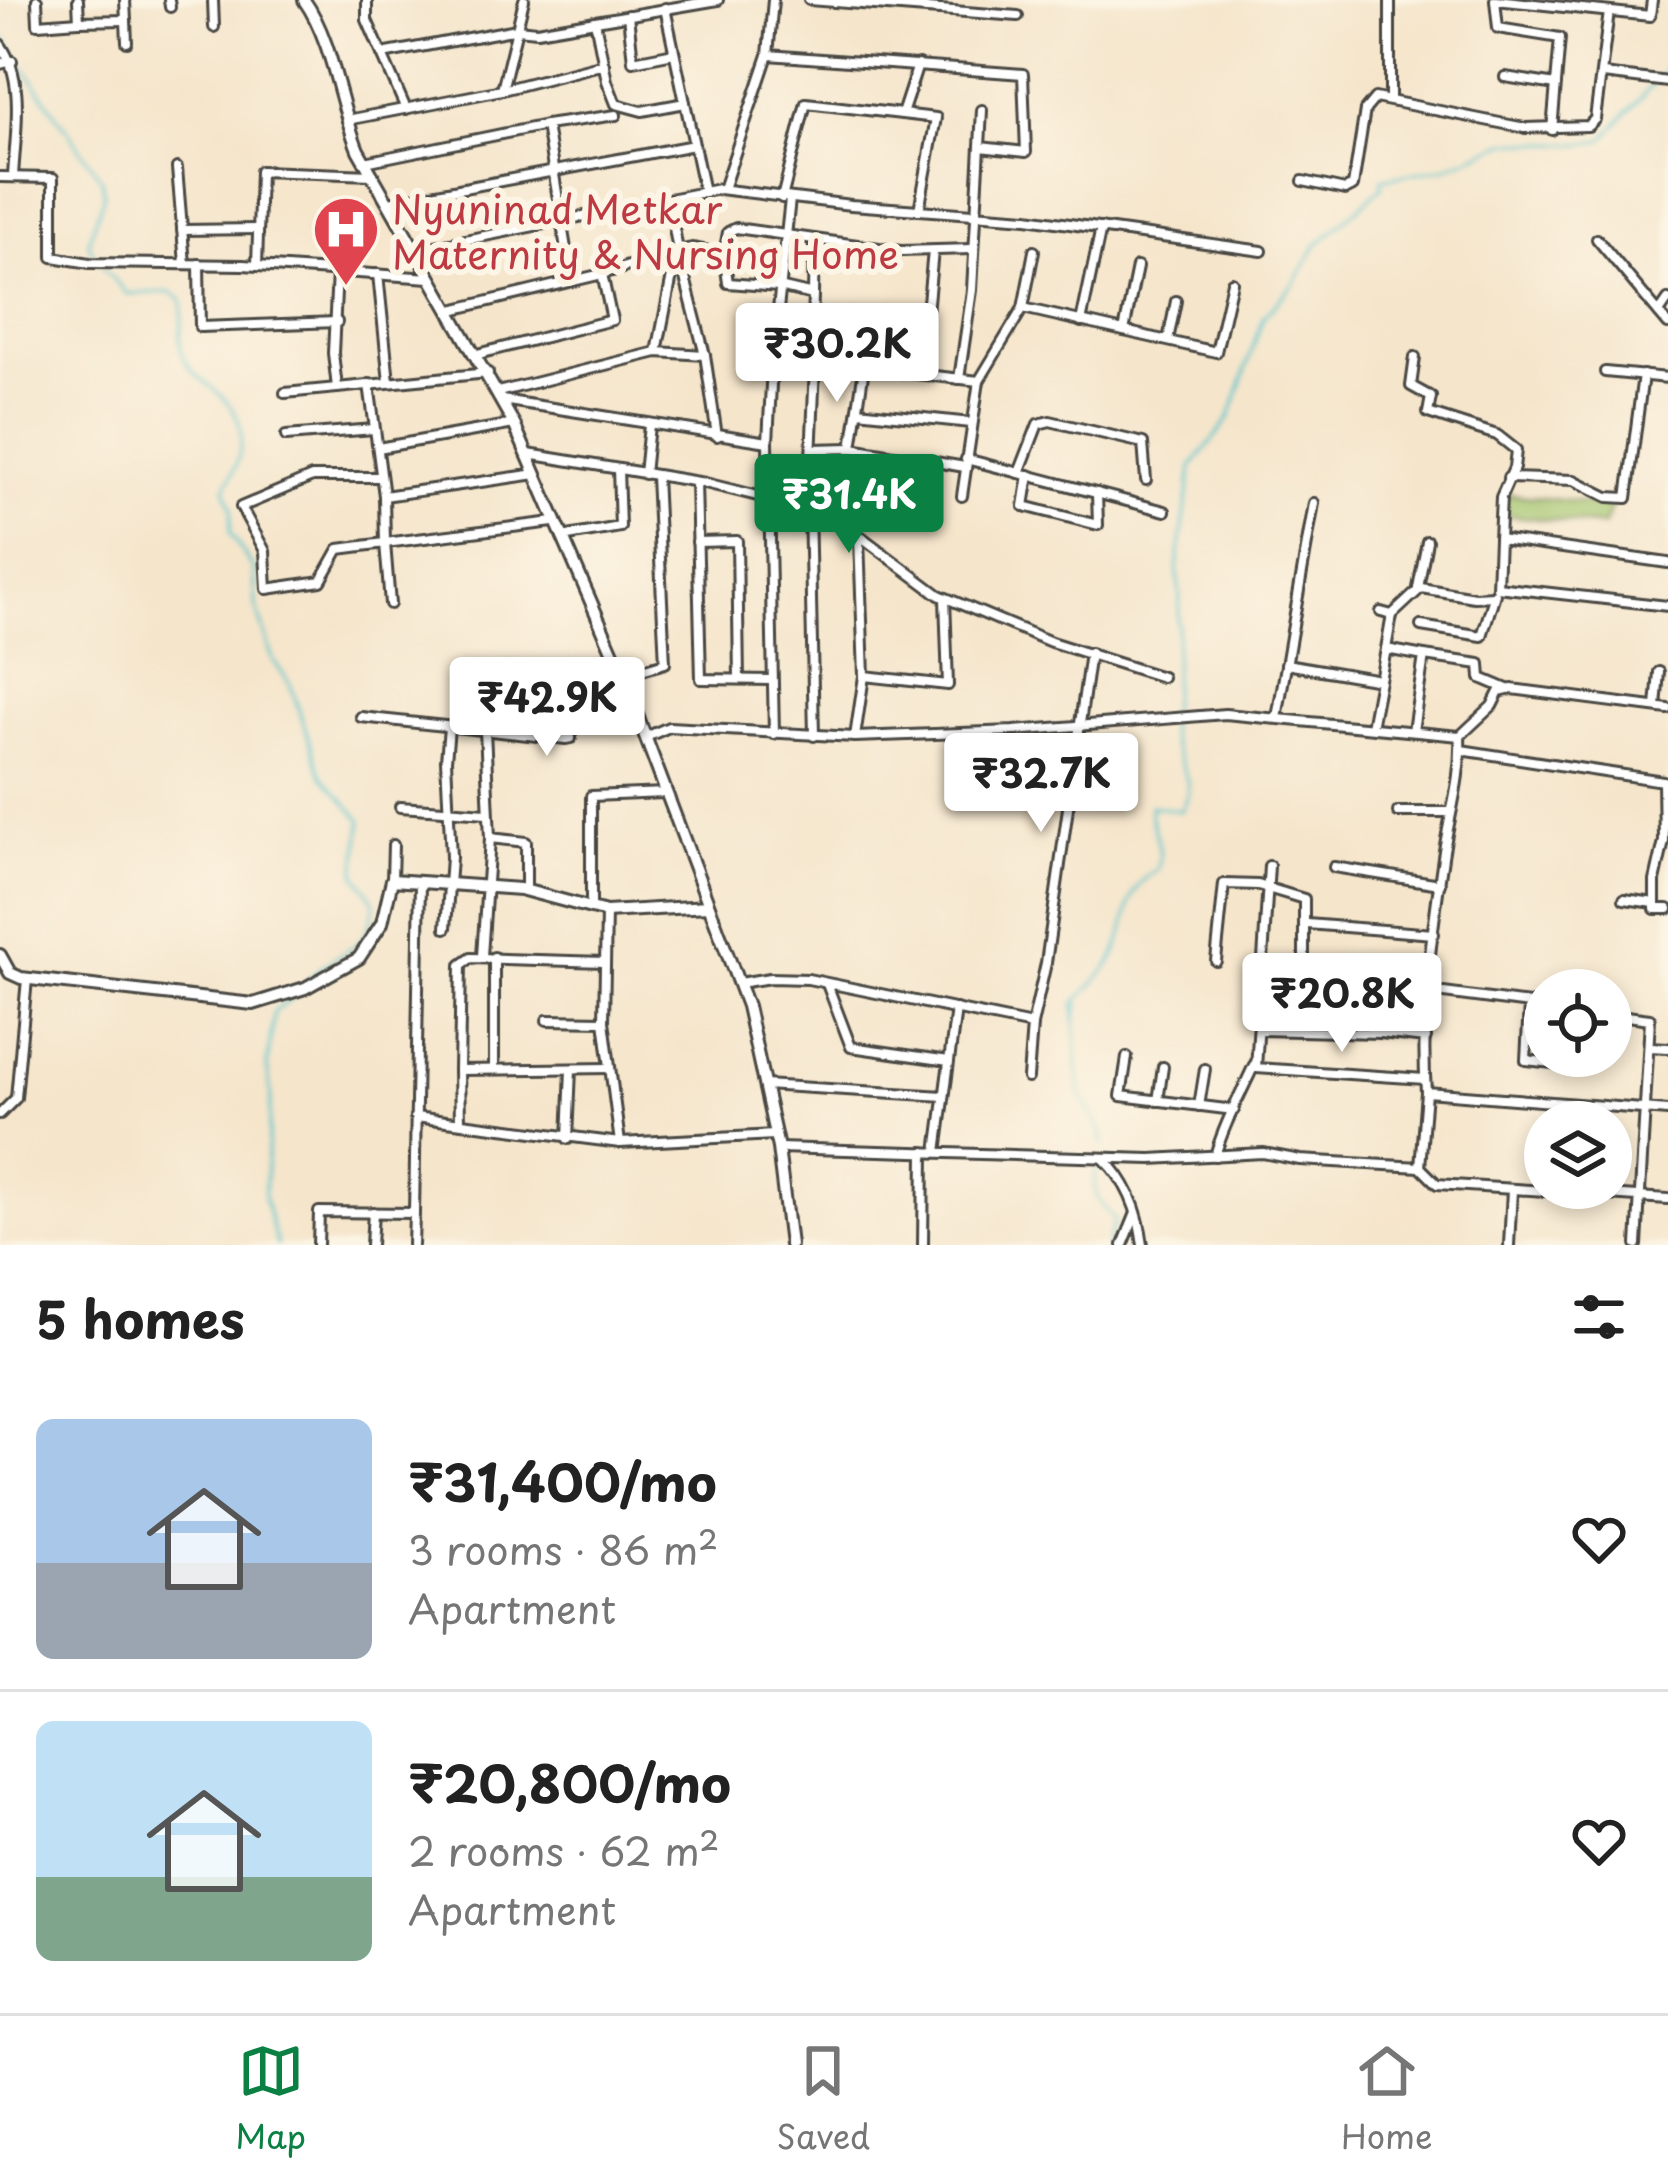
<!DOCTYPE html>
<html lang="en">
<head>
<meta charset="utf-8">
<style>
	:root { --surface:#fff; --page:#f6f6f6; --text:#222; --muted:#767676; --line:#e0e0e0; --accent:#0b8043 }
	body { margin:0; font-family:"Playpen Sans",sans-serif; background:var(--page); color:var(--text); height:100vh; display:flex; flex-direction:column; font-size:45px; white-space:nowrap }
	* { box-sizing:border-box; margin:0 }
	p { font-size:39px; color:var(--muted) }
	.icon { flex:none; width:66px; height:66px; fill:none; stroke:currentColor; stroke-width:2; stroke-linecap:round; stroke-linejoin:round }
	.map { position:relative; height:1245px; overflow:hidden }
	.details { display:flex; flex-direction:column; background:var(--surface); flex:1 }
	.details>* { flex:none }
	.fabs { position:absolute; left:1524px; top:969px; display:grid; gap:24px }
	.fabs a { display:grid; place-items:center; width:108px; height:108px; border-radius:50%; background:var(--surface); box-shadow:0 6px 18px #0003; font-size:60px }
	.price { position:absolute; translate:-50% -102px; padding:0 27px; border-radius:12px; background:#fff; color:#222; font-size:39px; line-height:78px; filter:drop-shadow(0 3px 6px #0008) }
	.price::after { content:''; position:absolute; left:50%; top:72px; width:36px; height:27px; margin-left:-18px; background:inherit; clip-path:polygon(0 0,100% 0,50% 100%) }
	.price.active { background:var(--accent); color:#fff }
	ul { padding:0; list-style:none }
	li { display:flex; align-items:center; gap:36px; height:300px; padding:0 36px }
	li+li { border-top:3px solid var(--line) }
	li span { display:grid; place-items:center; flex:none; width:336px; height:240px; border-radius:18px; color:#555 }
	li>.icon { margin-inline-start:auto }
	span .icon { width:144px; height:144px; fill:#fffc; stroke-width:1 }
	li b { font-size:51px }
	h2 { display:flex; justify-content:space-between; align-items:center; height:144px; padding:0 36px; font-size:51px }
	.dock { display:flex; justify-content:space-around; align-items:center; height:168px; border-top:3px solid var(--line); background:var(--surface); font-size:33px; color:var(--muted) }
	.dock a { display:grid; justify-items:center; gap:6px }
	.dock .active { color:var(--accent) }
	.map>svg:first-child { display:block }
	.green { fill:#a4c56d; stroke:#68784c; stroke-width:3 }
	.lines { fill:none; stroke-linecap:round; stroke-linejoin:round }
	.stream { stroke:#56c4cc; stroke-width:3 }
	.street-casing { stroke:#494743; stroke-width:14 }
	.secondary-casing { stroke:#494743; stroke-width:16 }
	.street { stroke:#fff; stroke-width:8 }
	.secondary { stroke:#fff; stroke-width:10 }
	.labels { text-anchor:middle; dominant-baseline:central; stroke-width:12; stroke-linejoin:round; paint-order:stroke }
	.health-label { font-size:39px; fill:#be3a42; stroke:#fcf5e5; text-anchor:start }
</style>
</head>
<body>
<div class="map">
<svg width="1668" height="1245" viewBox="0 0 1668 1245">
	<rect width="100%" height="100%" fill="#fcf5e5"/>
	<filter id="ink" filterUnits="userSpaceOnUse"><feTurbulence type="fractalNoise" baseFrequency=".00833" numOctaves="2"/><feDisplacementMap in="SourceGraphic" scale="24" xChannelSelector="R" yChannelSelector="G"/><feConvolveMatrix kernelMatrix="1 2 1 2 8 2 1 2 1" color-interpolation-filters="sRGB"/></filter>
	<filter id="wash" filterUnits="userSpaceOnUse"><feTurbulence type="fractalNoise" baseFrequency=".004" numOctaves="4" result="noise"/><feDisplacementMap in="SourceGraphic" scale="48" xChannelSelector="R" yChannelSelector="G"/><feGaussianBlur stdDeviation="2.7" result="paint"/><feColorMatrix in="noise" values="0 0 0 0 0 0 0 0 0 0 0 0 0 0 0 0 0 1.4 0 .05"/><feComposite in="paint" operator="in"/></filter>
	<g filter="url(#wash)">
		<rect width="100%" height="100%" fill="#f5e5cb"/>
		<path class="green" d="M 1507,494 L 1612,506 L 1603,526 L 1503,515 Z"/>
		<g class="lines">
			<g class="stream">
				<path d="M 0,33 L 102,180 L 104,195 L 88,242 L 96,259"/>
				<path d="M 102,267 L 127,294 L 171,292 L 182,300 C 185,318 176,341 183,357 C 192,376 211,385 224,399 C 251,425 242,460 225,488 L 232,509 L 230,533 L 254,570 L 256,606 L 273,660 L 290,684 L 322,776 L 362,820 L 356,873 L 375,902 C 368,960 332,947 305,984"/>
				<path d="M 1076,1019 L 1079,1000"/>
				<path d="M 1103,1144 L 1101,1131 L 1080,1094 L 1074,1004 C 1086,991 1101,978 1112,961 C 1131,930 1120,888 1158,870 C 1165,840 1146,820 1151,806 L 1181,811 C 1202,778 1169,758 1169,726 L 1180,598 L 1177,568 L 1192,467 L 1230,417 L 1263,317 L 1294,284 L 1316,246 L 1382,187 L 1381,179 L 1444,168 L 1509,142 L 1579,144 L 1602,141 L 1668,67"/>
				<path d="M 1098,1168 C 1088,1189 1100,1205 1115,1220 L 1107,1245"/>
				<path d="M 277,1245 L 264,1198 L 271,1094 L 267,1066 L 274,1012 L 299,992"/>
			</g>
		</g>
	</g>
	<g filter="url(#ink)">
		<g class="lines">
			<defs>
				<g id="street">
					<path d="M 37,0 L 38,24 L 79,21"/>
					<path d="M 78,0 L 79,21 L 126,20"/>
					<path d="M 125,0 L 127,42"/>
					<path d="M 169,0 L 170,7"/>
					<path d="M 213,0 L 214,27"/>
					<path d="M 367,0 L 367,20 L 406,109"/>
					<path d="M 809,0 L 1018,16"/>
					<path d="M 1390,0 L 1390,100"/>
					<path d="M 1495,0 L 1498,28 L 1560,38 L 1552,130"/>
					<path d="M 1496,0 L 1650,16 L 1652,0"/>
					<path d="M 665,8 L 704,192"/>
					<path d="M 628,15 L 633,61 L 674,53"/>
					<path d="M 595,21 L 607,81 L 616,104 L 642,111 L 685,103"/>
					<path d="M 0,44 C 26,80 15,134 13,177"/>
					<path d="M 382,54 L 517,29 L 537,31 L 718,0"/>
					<path d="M 768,55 L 1023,74 L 1026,152 L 980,147"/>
					<path d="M 0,64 L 12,61"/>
					<path d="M 1603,74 L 1668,82"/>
					<path d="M 1505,77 L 1556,85"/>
					<path d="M 502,90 L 604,64"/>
					<path d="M 902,114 L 936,118 L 919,210"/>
					<path d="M 347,120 L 502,90 L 524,0"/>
					<path d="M 546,125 L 571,280"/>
					<path d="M 365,162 L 546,125 L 616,115"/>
					<path d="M 177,168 L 185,264"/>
					<path d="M 0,177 L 53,178 L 53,257 L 90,263 L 243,265 L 430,278"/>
					<path d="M 1303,181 L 1345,190 L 1353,186 L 1365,110 L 1375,98 L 1525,128 L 1588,126 L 1595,119 L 1609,12"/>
					<path d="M 723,189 L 768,55 L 773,0"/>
					<path d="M 782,198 L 806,103 L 902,114 L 918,65"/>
					<path d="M 669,199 L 678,251 L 692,248 L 724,254"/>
					<path d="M 389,202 L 694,145"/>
					<path d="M 182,230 L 257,229"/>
					<path d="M 814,239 L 901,251 L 972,249"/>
					<path d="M 1597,239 L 1668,324"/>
					<path d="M 415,250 L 719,189 L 851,205 L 1027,218 L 1262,251"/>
					<path d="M 199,264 L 200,327 L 337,322"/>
					<path d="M 257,266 L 260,171 L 372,175"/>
					<path d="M 337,272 L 333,353 L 337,388 L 488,373"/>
					<path d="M 378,274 L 389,382"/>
					<path d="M 813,295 L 814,239 L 736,228 L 728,232 L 724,254 L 728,283 L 779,287 L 813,295 L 811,353 L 815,365 L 809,506 L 814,736"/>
					<path d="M 1023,308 L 1034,251"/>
					<path d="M 452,310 L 602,274 L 678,251 L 705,355 L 717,436"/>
					<path d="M 1659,313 L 1668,300"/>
					<path d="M 812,316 L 925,327"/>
					<path d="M 1081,322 L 1101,228"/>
					<path d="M 1124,331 L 1137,267"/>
					<path d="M 1168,340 L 1176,301"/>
					<path d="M 657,352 L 672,276 L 681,265"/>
					<path d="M 478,354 L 612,320 L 602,274"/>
					<path d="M 1415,357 L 1411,386 L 1431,397 L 1428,413 L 1497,435 L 1516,450 L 1514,468 L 1501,497 L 1499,539"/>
					<path d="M 772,365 L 820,363 L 979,381"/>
					<path d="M 1605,372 L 1668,378"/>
					<path d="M 921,374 L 933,251"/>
					<path d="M 959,379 L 972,290 L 982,110"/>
					<path d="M 369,384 L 384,496 L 536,474"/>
					<path d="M 498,392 L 657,352 L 705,355"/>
					<path d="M 285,393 L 337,388"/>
					<path d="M 502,400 L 768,442"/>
					<path d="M 858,411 L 971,423"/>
					<path d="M 286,436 L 374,429"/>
					<path d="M 378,448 L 514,424"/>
					<path d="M 852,448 L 864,368"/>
					<path d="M 812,449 L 852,448 L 965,467"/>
					<path d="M 528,454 L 705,483 L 831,514 L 939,595 L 1051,642 L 1162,677"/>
					<path d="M 966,459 L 1165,511"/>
					<path d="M 1019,473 L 1038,424 L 1050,421 L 1143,443 L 1146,480"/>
					<path d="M 644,474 L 649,425"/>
					<path d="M 1029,475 L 1024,506 L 1098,525 L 1097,493"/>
					<path d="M 380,477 L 312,477 L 241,507 L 265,551 L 267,589 L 321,581 L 339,549 L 385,543 L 390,604"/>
					<path d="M 1508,478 L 1574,480 L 1608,497 L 1627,498 L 1643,375"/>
					<path d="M 696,482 L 701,679 L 772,680"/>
					<path d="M 384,496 L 385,543 L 553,522"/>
					<path d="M 962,496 L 979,381 L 1023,308 L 1216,352 L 1232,282"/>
					<path d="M 562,537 L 620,527 L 618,469"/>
					<path d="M 697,542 L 737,541 L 739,679"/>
					<path d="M 1668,563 L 1499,539 L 1497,587 L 1668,606"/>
					<path d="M 1418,588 L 1427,541"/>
					<path d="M 1381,612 L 1392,615 L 1421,588 L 1474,597 L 1494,596"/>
					<path d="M 1421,626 L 1482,636 L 1495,594"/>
					<path d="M 1386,649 L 1392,615"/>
					<path d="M 1424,656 L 1480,664 L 1481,678 L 1507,689"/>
					<path d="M 1286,664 L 1380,680"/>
					<path d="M 622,676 L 665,663 L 656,476"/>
					<path d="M 864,676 L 948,685 L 945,598"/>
					<path d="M 541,698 L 633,706"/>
					<path d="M 1656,707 L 1659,672"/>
					<path d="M 361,717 L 566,739 L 571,738 L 565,702"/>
					<path d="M 1277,718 L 1314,503"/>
					<path d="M 1371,727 L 1386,649 L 1424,656 L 1413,731"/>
					<path d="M 774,734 L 768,442 L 772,365 L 790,199"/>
					<path d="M 1460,736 L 1492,706 L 1499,692 L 1512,689 L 1668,709"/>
					<path d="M 646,737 L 669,727 L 855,737 L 1014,731 L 1225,714 L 1460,736 C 1462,777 1449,816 1443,857 C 1432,932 1420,1015 1426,1092 L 1668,1111"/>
					<path d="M 855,737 L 864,676 L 859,538"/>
					<path d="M 1461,750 L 1663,781 L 1664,841 L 1655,881 L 1655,909 L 1668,909"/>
					<path d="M 400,807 L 487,813"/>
					<path d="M 1398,812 L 1451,812"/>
					<path d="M 490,838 L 526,842 L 526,890"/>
					<path d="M 1269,866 L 1256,1068 L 1425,1079"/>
					<path d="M 1334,867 L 1440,884"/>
					<path d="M 392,880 L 393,845"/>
					<path d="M 1624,899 L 1655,903"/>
					<path d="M 591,908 L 591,796 L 665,793"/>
					<path d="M 606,912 L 604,1021 L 620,1143"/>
					<path d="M 1307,924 L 1434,934"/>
					<path d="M 446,928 L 451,857 L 446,760 L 449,728"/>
					<path d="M 482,956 L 490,838 L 485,730"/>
					<path d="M 494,957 L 494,1069"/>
					<path d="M 1216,961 L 1224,884 L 1258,885 L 1304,899 L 1304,969 L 1429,980"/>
					<path d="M 605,962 L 471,958 L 461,965 L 459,1070 L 609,1068"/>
					<path d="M 739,983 L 770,978 L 808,979 L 1032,1025 L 1028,1078"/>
					<path d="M 827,984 L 851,1047 L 949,1061"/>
					<path d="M 1428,991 L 1545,1006"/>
					<path d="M 1529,1004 L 1526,1060 L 1570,1065 L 1579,1056"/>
					<path d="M 1611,1014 L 1650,1019 L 1637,1245"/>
					<path d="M 547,1020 L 604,1021"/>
					<path d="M 1032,1025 L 1046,963 L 1090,653"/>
					<path d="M 1260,1030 L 1380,1033 L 1426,1038"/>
					<path d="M 1380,1033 L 1383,976"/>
					<path d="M 1649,1047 L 1668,1048"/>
					<path d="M 1127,1057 L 1121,1096 L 1234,1110"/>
					<path d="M 459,1070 L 460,1122"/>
					<path d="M 764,1085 L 944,1096"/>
					<path d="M 1158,1101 L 1163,1067"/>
					<path d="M 1199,1106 L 1205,1069"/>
					<path d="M 0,1114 L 16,1098 L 27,979"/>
					<path d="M 415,1117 L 620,1143 L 775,1135"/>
					<path d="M 568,1139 L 571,1069"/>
					<path d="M 778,1148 L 1151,1159 L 1263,1153 L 1300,1160 L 1420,1167 L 1437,1184 L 1668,1199"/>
					<path d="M 937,1152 L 956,1009"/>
					<path d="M 1215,1156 C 1224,1124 1240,1096 1254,1065"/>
					<path d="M 1104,1159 C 1128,1182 1139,1212 1143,1245"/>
					<path d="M 1420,1167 L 1426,1092"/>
					<path d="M 318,1245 L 319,1212 L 414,1213 L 420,882"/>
					<path d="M 371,1245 L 373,1212"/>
					<path d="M 413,1245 L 414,1213"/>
					<path d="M 923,1245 L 924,1152"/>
					<path d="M 1123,1245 L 1136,1213"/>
					<path d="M 1509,1245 L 1512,1190"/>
				</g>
				<g id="secondary">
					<path d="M 304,0 C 333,41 339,103 358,150 L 514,424 L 617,662 L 747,1006 L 778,1148 L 790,1245"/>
					<path d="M 0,955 L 10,973 L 21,978 L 253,1004 L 305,988 L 359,958 L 382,923 L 392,880 L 520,889 L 606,912 L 708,906"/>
				</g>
			</defs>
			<use href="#street" class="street-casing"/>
			<use href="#secondary" class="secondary-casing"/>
			<use href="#street" class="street"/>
			<use href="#secondary" class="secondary"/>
		</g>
	</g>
	<defs>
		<symbol id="hospital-pin" viewBox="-11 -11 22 30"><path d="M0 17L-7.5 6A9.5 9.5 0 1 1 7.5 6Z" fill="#e0444e" stroke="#fcf5e5"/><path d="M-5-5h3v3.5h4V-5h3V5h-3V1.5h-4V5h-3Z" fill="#fff"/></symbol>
	</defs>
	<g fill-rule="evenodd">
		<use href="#hospital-pin" x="308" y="191" width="76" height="104"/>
	</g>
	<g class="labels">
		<g class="health-label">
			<text x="392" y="207">Nyuninad Metkar<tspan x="392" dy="45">Maternity &amp; Nursing Home</tspan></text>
		</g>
	</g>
</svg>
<div class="fabs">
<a><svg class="icon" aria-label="locate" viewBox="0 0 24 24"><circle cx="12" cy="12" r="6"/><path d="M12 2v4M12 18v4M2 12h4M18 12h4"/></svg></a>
<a><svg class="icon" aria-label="layers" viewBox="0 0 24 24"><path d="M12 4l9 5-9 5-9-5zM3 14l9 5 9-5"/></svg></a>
</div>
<b class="price" style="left:837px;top:405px">₹30.2K</b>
<b class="price active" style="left:849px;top:556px">₹31.4K</b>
<b class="price" style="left:547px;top:759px">₹42.9K</b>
<b class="price" style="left:1041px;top:835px">₹32.7K</b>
<b class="price" style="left:1342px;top:1055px">₹20.8K</b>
</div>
<section class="details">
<h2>5 homes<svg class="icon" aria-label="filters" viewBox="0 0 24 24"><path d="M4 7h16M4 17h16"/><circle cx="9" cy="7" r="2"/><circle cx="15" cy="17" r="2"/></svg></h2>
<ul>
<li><span style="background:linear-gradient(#a9c7e8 60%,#9aa5b1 0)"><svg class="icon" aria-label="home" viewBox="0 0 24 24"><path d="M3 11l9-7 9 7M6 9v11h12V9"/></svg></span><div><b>₹31,400/mo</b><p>3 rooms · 86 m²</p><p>Apartment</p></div><svg class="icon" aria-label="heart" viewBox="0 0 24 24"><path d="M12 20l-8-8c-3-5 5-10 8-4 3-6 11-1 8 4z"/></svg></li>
<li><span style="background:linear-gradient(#bfe0f5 65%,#7fa58c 0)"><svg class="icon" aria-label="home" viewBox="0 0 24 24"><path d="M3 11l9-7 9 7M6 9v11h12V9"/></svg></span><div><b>₹20,800/mo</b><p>2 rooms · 62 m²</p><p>Apartment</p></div><svg class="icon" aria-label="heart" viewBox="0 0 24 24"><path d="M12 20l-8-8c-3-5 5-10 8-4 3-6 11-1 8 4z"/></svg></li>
</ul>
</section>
<nav class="dock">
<a class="active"><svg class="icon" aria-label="map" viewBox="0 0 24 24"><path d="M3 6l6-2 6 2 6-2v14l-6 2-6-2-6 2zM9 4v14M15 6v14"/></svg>Map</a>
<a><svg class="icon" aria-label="saved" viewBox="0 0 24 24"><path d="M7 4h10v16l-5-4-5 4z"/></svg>Saved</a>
<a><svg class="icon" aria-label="home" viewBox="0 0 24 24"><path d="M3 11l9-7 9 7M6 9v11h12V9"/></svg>Home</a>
</nav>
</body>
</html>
